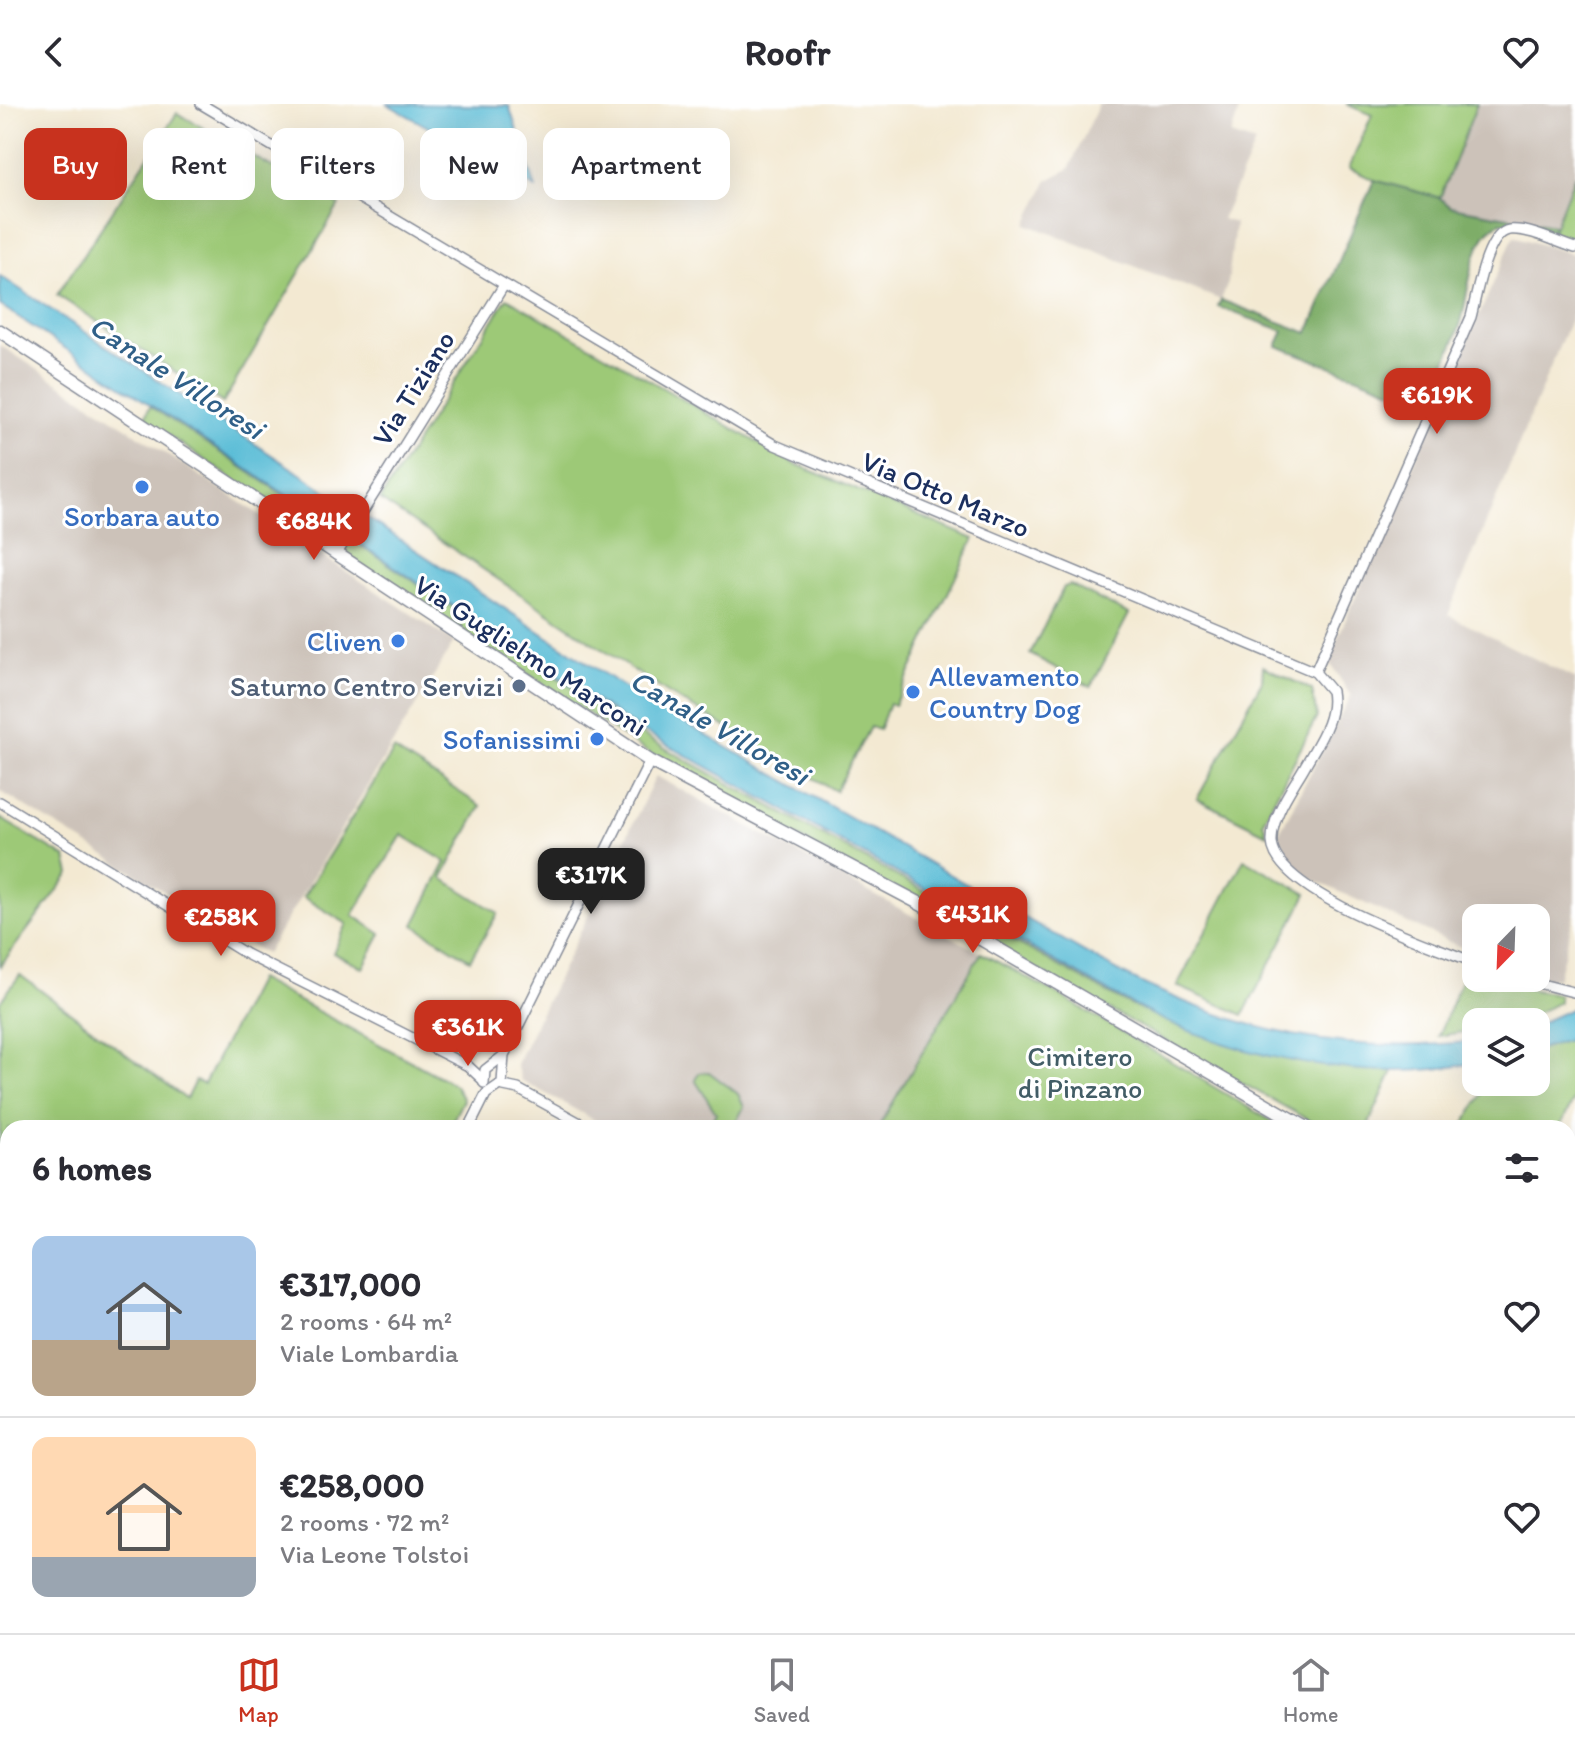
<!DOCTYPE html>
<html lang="en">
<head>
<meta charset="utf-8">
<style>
	:root { --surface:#fff; --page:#f7f7f7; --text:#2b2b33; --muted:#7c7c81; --line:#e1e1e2; --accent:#c8321e }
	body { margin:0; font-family:Itim,sans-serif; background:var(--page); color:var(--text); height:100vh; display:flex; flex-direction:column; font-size:30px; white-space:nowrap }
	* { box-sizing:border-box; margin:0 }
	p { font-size:26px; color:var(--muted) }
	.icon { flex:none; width:44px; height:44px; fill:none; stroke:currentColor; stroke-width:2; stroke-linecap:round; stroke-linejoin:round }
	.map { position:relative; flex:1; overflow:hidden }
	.details { position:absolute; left:0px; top:1016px; width:1576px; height:514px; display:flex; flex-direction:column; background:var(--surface); border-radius:24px 24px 0 0; box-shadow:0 8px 32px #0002 }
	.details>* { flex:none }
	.guide { position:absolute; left:24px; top:24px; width:800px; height:72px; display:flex; gap:16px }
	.needle { width:52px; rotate:203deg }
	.fabs { position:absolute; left:1462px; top:800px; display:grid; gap:16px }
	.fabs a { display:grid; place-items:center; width:88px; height:88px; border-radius:16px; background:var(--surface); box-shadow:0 8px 32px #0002; font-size:40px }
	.price { position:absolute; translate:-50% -68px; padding:0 18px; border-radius:16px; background:var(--accent); color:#fff; font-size:26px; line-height:52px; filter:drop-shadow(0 2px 4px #0008) }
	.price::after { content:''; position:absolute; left:50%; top:48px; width:24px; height:18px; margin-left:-12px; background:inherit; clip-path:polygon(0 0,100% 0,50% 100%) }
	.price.selected { background:#222; color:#fff }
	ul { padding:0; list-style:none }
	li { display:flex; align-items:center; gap:24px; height:200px; padding:0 32px }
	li+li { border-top:2px solid var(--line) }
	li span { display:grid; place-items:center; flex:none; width:224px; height:160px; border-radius:16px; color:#555 }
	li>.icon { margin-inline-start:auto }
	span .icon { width:96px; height:96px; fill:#fffc; stroke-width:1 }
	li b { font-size:34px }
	h2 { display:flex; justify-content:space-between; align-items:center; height:96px; padding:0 32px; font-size:34px }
	.tag { padding:0 28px; border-radius:16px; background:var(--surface); box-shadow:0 8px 32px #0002; font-size:28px; line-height:72px }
	.tag.selected { background:var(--accent); color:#fff }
	header { display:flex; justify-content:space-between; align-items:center; height:104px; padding:0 32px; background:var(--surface); font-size:36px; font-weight:700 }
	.tab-bar { display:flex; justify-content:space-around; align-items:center; height:112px; border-top:2px solid var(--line); background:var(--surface); font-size:22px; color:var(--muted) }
	.tab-bar a { display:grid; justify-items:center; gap:4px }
	.tab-bar .selected { color:var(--accent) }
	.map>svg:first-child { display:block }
	.built { fill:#edd7bb }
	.industrial { fill:#ccc2b9 }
	.green { fill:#9dc977; stroke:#5c7c6a; stroke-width:2 }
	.forest { fill:#7ead68; stroke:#4c6e63; stroke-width:2 }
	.water { fill:#58bcd6; stroke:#3a769a; stroke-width:2 }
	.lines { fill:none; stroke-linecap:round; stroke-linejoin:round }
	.stream { stroke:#58bcd6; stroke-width:3 }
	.minor-casing { stroke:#878c98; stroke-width:12 }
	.tertiary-casing { stroke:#878c98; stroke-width:15 }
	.minor { stroke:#fff; stroke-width:9 }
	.tertiary { stroke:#fff; stroke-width:12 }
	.shop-dot { fill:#3f7fe0; stroke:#fff; stroke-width:3 }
	.service-dot { fill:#5c6f8a; stroke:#fff; stroke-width:3 }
	.labels { text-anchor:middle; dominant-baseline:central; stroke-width:6; stroke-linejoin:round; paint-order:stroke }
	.street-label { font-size:28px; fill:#1b2f5e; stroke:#fff }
	.shop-label { font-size:28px; fill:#366cbe; stroke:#fff; text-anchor:end }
	.service-label { font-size:28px; fill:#4e5e75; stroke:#fff; text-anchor:end }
	.park-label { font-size:28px; fill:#425d66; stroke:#fff }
	.water-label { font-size:30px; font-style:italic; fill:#306088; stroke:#fff }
</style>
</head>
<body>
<header><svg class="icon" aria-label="back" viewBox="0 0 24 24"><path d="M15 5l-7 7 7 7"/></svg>Roofr<svg class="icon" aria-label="heart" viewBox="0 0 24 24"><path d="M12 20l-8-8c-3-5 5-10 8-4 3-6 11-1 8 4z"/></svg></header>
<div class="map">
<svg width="1575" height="1529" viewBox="0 0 1575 1529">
	<rect width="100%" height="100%" fill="#fff"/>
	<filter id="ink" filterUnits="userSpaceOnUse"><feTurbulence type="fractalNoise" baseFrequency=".0125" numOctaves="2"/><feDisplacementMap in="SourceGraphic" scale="16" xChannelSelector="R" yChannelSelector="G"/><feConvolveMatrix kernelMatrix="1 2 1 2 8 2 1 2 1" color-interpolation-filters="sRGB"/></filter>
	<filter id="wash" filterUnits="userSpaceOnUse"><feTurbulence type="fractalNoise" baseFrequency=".006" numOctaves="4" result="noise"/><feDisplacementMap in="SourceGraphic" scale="32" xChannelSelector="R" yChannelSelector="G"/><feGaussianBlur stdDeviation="1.8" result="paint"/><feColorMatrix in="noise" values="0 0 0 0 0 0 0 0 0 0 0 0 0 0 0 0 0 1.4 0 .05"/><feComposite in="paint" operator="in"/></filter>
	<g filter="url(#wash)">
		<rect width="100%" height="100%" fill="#f3e9d2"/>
		<g class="built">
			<path d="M 8,1291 L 8,1394 L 0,1388 L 0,1300 Z"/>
			<path d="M 1093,1522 L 1201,1522 L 1212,1529 L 1089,1529 Z"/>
		</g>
		<g class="industrial">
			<path d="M 1099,0 L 1241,0 L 1231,31 L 1255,39 L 1222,115 L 1235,119 L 1228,179 L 1221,196 L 1027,120 L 1048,76 L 1069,65 Z"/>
			<path d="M 1477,0 L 1575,0 L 1575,71 L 1554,121 L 1451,103 L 1440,94 Z"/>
			<path d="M 1514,132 L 1575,151 L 1575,204 L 1448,511 L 1575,575 L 1575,807 L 1558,874 L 1539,875 L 1536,874 L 1536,814 L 1476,814 L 1476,850 L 1309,774 L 1291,760 L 1279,729 L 1351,592 L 1328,556 Z"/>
			<path d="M 0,241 L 454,538 L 266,850 L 0,687 Z"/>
			<path d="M 656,672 L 981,849 L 878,1024 L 609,1024 L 521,976 L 516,960 Z"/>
		</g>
		<g class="green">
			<path d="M 1346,0 L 1477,0 L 1440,94 L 1374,76 L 1349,64 L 1372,11 Z"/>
			<path d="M 177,9 L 339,101 L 223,299 L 57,191 Z"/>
			<path d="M 1575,71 L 1575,136 L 1552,129 Z"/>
			<path d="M 507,194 L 793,359 L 974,435 L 894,601 L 889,600 L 879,626 L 870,623 L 836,687 L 666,588 L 380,396 Z"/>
			<path d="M 150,302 L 344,431 L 336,441 L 330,441 L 159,325 L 145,313 Z"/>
			<path d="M 348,433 L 652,637 L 1126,899 C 1213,939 1298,962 1394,965 L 1367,1024 L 1323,1024 L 664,659 L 342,449 Z"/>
			<path d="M 1070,481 L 1129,510 L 1091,583 L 1030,550 L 1064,483 Z"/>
			<path d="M 1263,562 L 1312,586 L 1317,613 L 1263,717 L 1267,730 L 1197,695 L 1262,577 Z"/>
			<path d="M 394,646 L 481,702 L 442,774 L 498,809 L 470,856 L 414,821 L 446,758 L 402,731 L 353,811 L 381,830 L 363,864 L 333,849 L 347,820 L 303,793 Z"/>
			<path d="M 0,714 L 66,754 L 70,770 L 0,862 Z"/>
			<path d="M 1244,755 L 1307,790 L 1243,911 L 1177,882 Z"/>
			<path d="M 981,849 L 1061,892 L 1283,1024 L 878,1024 Z"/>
			<path d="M 1467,863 L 1476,866 L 1476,874 C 1497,874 1513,883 1533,886 C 1542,888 1550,887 1559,891 L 1559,898 C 1531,914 1508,918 1476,918 L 1476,926 L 1438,932 Z"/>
			<path d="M 20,871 L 186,995 L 195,977 L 204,980 L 258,875 L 455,981 L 463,996 L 449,1024 L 8,1024 L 8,1267 L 0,1277 L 0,898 Z"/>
			<path d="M 1575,934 L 1575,994 L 1559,1024 L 1462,1024 L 1489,978 L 1536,978 L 1536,946 Z"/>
			<path d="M 709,968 L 738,990 L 744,1003 L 733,1024 L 708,1024 L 716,1009 L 695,976 L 699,969 Z"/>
			<path d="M 399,1522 L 500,1522 L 510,1529 L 395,1529 Z"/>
			<path d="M 641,1522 L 923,1522 L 919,1529 L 636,1529 Z"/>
			<path d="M 1332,1522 L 1438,1522 L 1457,1529 L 1330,1529 Z"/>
		</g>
		<path class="forest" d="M 1374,76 L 1440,94 L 1451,103 L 1554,121 L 1552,129 L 1502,118 C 1470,129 1469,191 1461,218 C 1453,246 1438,272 1426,299 L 1277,242 L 1284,227 L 1218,203 L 1221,196 L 1308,229 Z"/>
		<g class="water">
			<path d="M 387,0 L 509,2 L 536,84 Z"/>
			<path d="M 0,172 L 636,591 L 1123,870 C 1242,929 1343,952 1476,937 L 1476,959 C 1365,981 1237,955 1137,903 L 637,624 L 0,201 Z"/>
			<path d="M 1575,903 L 1575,934 L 1536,946 L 1536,921 Z"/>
		</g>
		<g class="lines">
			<path class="stream" d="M 1373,1529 L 1377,1522"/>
		</g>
	</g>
	<g filter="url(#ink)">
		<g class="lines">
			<defs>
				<g id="minor">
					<path d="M 201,0 L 775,341 L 1315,568 L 1331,587 C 1336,614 1319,637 1306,660 C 1294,682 1271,711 1272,738 C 1275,789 1431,841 1476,859"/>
					<path d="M 336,451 L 504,181"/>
					<path d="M 1315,568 L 1471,213 C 1476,195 1486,129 1509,126 C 1529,124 1556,138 1575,144"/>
					<path d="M 0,698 L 246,850 L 468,962 L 483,976"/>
					<path d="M 1518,874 L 1573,888"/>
					<path d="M 484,979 L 485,966 L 503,952"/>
					<path d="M 499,981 L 518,985 L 589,1024"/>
					<path d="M 469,1024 L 486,990 L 502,979 L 504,951 L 650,657"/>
					<path d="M 1568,1140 L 1575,1145"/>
					<path d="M 1568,1301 L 1575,1301"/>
					<path d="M 0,1440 L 8,1445"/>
					<path d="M 8,1454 L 8,1468"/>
					<path d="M 131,1522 L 142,1529"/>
					<path d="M 263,1522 L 274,1529"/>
					<path d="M 538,1522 L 548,1529"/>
					<path d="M 1473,1522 L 1494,1529"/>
					<path d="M 34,1529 L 37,1522"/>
					<path d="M 227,1529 L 230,1522"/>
				</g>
				<g id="tertiary">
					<path d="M 0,227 L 650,657 L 917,798 L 1307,1024"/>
					<path d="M 1568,1085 L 1575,1070"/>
					<path d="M 1309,1529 L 1314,1522"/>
				</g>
			</defs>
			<use href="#minor" class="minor-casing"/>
			<use href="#tertiary" class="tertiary-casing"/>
			<use href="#minor" class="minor"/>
			<use href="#tertiary" class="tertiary"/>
		</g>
	</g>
	<g class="shop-dot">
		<circle cx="142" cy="383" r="8"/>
		<circle cx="398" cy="537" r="8"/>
		<circle cx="913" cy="588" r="8"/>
		<circle cx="597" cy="635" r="8"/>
	</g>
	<circle class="service-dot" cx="519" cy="582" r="8"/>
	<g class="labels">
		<g class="street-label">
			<text transform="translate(413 284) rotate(-58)">Via Tiziano</text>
			<text transform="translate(946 390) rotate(23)">Via Otto Marzo</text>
			<text transform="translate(531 551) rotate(33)">Via Guglielmo Marconi</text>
		</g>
		<g class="shop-label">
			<text x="142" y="412" text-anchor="middle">Sorbara auto</text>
			<text x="382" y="537">Cliven</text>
			<text x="929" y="572" text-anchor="start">Allevamento<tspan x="929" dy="32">Country Dog</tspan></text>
			<text x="581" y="635">Sofanissimi</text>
		</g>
		<g class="service-label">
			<text x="503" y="582">Saturno Centro Servizi</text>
		</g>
		<g class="park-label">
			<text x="1080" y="952">Cimitero<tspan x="1080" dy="32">di Pinzano</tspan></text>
		</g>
		<g class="water-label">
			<text transform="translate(177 273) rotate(33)">Canale Villoresi</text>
			<text transform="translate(720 623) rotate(30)">Canale Villoresi</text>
		</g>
	</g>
</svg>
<div class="fabs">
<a><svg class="needle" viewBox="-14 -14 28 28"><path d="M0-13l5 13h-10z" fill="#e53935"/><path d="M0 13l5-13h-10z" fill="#7c7c81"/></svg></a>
<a><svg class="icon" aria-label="layers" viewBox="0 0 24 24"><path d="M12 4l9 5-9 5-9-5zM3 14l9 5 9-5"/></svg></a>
</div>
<b class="price" style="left:1437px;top:332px">€619K</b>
<b class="price" style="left:314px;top:458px">€684K</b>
<b class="price selected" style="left:591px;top:812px">€317K</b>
<b class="price" style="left:973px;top:851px">€431K</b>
<b class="price" style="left:221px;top:854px">€258K</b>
<b class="price" style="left:468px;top:964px">€361K</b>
<div class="guide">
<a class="tag selected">Buy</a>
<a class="tag">Rent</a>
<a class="tag">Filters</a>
<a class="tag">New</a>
<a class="tag">Apartment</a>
</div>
<section class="details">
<h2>6 homes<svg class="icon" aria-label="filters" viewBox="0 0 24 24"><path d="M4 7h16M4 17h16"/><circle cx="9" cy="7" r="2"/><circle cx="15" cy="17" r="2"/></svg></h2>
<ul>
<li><span style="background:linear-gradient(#a9c7e8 65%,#b9a48a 0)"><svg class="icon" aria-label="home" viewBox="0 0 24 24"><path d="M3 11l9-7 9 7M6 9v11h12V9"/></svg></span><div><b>€317,000</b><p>2 rooms · 64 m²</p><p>Viale Lombardia</p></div><svg class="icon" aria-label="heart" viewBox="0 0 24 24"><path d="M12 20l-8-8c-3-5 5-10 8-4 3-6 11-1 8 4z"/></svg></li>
<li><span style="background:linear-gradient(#ffd9b3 75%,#9aa5b1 0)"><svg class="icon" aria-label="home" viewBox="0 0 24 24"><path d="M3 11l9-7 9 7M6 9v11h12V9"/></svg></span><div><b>€258,000</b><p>2 rooms · 72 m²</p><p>Via Leone Tolstoi</p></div><svg class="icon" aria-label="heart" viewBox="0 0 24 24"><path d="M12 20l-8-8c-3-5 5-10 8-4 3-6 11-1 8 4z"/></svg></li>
</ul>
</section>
</div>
<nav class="tab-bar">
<a class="selected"><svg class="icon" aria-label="map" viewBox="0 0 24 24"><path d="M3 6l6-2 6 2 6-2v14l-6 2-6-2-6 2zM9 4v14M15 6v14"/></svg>Map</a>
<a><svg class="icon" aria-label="saved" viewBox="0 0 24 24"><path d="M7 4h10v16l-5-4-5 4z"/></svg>Saved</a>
<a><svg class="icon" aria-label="home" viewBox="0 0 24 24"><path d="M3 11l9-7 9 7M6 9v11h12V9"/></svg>Home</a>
</nav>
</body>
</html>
